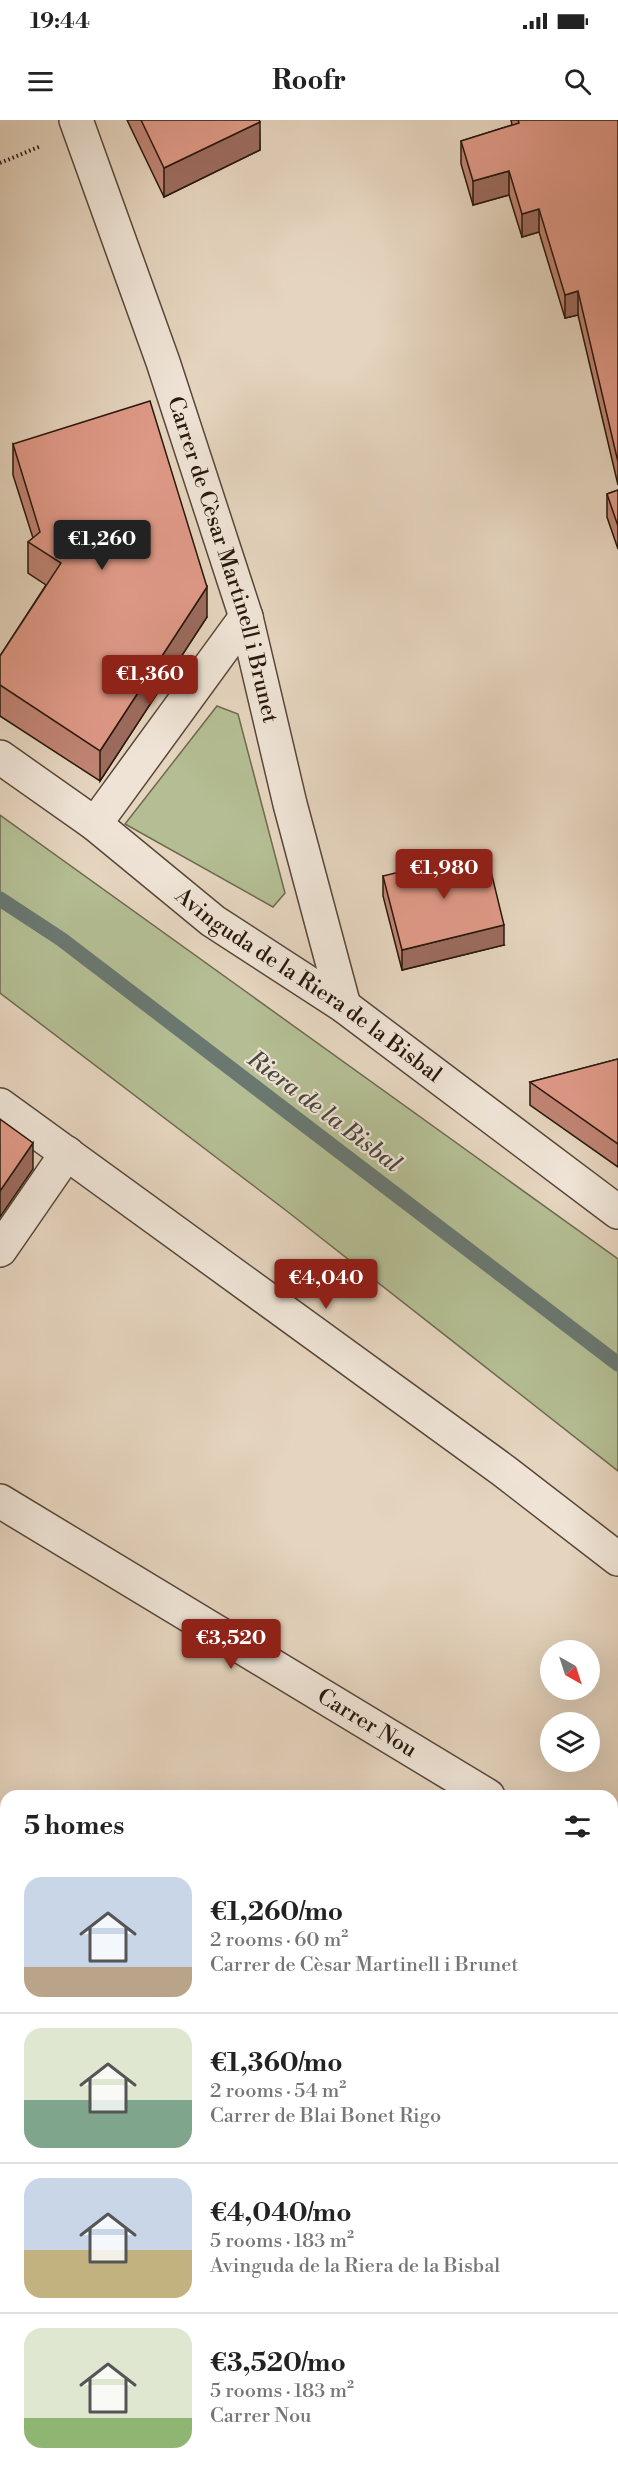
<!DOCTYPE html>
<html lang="en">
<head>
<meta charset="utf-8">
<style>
	:root { --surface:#fff; --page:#f2f2f2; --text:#222; --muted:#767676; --line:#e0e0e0; --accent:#8f2418 }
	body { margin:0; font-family:"Libre Bodoni",serif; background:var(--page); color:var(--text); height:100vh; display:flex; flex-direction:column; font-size:22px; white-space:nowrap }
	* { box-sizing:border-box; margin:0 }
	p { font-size:20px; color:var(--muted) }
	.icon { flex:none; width:33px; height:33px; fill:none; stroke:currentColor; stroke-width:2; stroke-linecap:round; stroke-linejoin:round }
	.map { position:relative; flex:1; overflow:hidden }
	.panel { position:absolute; left:0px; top:1670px; width:618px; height:686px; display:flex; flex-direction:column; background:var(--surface); border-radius:18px 18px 0 0; box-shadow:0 6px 24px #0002 }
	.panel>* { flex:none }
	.needle { width:39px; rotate:141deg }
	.controls { position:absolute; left:540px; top:1520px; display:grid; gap:12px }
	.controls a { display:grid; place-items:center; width:60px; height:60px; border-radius:50%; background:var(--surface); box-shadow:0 6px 24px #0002; font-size:30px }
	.price { position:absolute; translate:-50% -51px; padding:0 14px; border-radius:6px; background:var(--accent); color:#fff; font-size:20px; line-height:39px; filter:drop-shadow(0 2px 3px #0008) }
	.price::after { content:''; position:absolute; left:50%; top:36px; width:18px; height:14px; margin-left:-9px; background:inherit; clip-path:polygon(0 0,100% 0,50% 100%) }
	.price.on { background:#222; color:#fff }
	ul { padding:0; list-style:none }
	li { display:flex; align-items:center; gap:18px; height:150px; padding:0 24px }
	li+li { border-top:2px solid var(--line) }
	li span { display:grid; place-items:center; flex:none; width:168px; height:120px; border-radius:18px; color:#555 }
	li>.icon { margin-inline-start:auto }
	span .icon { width:72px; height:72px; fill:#fffc; stroke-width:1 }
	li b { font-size:26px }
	h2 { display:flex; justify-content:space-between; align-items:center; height:72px; padding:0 24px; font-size:26px }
	.status { display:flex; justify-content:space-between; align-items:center; height:42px; padding:0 30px; background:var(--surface); direction:ltr }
	.status svg { height:16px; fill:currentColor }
	header { display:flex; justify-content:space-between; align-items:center; height:78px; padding:0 24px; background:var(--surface); font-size:27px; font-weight:700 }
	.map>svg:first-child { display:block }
	.green { fill:#b4bd93; stroke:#6e6a50; stroke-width:1.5 }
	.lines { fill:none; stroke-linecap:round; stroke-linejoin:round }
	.stream { stroke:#6a7871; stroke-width:15 }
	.minor-casing { stroke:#584739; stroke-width:36 }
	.path { stroke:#29180d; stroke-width:4; stroke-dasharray:1.5 3; stroke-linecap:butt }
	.minor { stroke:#eee3d5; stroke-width:33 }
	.wall { fill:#c08474; stroke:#29180d; stroke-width:1.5 }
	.shaded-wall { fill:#9c6b5e; stroke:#29180d; stroke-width:1.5 }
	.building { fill:#df9987; stroke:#29180d; stroke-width:1.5 }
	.labels { text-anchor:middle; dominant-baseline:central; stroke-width:4.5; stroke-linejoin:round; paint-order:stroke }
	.street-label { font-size:22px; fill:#29180d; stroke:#eee3d5 }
	.water-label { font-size:24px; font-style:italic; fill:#4a483f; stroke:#eee3d5 }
</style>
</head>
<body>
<div class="status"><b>19:44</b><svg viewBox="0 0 49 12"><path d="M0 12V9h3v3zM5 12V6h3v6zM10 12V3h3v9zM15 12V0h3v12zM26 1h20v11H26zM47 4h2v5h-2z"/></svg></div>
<header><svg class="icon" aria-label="menu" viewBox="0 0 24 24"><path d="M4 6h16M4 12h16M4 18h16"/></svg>Roofr<svg class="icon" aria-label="search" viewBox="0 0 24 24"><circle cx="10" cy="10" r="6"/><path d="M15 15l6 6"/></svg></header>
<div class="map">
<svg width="618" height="2354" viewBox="0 0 618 2354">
	<rect width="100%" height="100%" fill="#e5d4be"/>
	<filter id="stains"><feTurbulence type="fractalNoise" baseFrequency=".00333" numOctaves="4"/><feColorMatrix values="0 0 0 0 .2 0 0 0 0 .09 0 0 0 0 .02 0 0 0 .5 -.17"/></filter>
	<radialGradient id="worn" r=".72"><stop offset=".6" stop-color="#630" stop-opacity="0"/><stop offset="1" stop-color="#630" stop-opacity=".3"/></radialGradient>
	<g class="green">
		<path d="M 217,586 L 238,594 L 285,773 L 273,787 L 125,704 Z"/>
		<path d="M 0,695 L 618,1139 L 618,1351 L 288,1092 L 0,873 Z"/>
		<path d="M 612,2250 L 618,2252 L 618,2354 L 548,2354 L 547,2349 L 612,2349 Z"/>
	</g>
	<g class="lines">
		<path class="stream" d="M 0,779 L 61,819 L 618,1244"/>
		<defs>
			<g id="minor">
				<path id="s1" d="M 76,0 L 163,242 L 246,497 L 290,684 L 344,886"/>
				<path id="s2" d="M 0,637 L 95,704 L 213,801 L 344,886 L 618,1092"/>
				<path d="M 95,704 L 246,497"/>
				<path d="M 0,985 L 504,1351 L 618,1439"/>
				<path d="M 0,1130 L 67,1033"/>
				<path id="s3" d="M 0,1381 L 488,1676"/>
				<path d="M 0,1723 L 6,1727"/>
				<path d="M 612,1750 L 618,1754"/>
				<path d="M 612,1950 L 618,1940"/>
				<path d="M 0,2011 L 6,2016"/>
				<path d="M 612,2230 L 618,2233"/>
				<path d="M 12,2354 L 16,2349"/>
			</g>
		</defs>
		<use href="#minor" class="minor-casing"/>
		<path class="path" d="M 0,43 L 41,26"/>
		<use href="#minor" class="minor"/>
	</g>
	<g class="wall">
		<path d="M 127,0 L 259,0 L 260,30 L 164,77 Z"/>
		<path d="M 511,0 L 618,0 L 618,365 L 578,195 L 565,198 L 539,112 L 522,117 L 509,75 L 473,85 L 461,44 L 461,21 L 512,5 Z"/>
		<path d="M 13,324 L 207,497 L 100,661 L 0,596 L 0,536 L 46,465 L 28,453 L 28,422 L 33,418 L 13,355 Z"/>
		<path d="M 618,370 L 618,429 L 607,397 L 607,374 Z"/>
		<path d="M 383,756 L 504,825 L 402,850 L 383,776 Z"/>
		<path d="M 618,939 L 618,1047 L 530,985 L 530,962 Z"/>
		<path d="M 612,2086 L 618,2087 L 618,2209 L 612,2207 Z"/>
		<path d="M 96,2349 L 546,2349 L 547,2354 L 99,2354 Z"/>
	</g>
	<g class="shaded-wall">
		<path d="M 260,2 L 260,30 L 164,77 L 164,48 Z"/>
		<path d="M 509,51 L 509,75 L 473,85 L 473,61 Z"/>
		<path d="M 539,89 L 539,112 L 522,117 L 522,94 Z"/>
		<path d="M 578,171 L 578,195 L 565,198 L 565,175 Z"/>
		<path d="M 207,467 L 207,497 L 100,661 L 100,631 Z"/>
		<path d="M 504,805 L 504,825 L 402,850 L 402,830 Z"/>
		<path d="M 33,1023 L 33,1049 L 0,1097 L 0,1071 Z"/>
		<path d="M 6,2286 L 6,2311 L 0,2323 L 0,2298 Z"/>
	</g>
	<g class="building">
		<path d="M 141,0 L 259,0 L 260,2 L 164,48 Z"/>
		<path d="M 518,0 L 618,0 L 618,342 L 578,171 L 565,175 L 539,89 L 522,94 L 509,51 L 473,61 L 461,21 L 519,3 Z"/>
		<path d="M 150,281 L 207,467 L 100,631 L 0,565 L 0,536 L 61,443 L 28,422 L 40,412 L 13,324 Z"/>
		<path d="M 618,370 L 618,406 L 607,374 Z"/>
		<path d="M 486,731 L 504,805 L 402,830 L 383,756 Z"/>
		<path d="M 618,939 L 618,1024 L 530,962 Z"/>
		<path d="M 0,999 L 33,1023 L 0,1071 Z"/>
		<path d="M 0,2015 L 6,2019 L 6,2286 L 0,2298 Z"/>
		<path d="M 612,2086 L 618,2087 L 618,2184 L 612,2182 Z"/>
		<path d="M 109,2349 L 546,2349 L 547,2354 L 112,2354 Z"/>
	</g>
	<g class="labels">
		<g class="street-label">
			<text stroke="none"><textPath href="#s1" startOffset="464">Carrer de Cèsar Martinell i Brunet</textPath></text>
			<text stroke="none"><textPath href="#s2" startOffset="384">Avinguda de la Riera de la Bisbal</textPath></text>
			<text stroke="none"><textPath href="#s3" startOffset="429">Carrer Nou</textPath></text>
		</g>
		<g class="water-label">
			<text transform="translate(324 992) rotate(37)">Riera de la Bisbal</text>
		</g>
	</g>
	<rect width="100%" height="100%" filter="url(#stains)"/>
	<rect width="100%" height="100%" fill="url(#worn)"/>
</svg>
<div class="controls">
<a><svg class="needle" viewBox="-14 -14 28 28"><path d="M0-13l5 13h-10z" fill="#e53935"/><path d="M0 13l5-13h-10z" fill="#767676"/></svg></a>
<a><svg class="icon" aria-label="layers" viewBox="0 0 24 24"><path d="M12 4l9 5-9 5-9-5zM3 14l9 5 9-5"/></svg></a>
</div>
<b class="price on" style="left:102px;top:451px">€1,260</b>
<b class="price" style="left:150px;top:586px">€1,360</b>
<b class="price" style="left:444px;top:780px">€1,980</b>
<b class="price" style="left:326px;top:1190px">€4,040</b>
<b class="price" style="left:231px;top:1550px">€3,520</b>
<section class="panel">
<h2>5 homes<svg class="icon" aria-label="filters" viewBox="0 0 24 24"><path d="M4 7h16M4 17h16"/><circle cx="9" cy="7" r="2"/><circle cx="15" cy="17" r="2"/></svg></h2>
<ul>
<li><span style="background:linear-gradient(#c9d6e8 75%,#b9a48a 0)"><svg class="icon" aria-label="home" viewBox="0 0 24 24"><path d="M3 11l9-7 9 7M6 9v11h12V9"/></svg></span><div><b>€1,260/mo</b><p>2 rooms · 60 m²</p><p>Carrer de Cèsar Martinell i Brunet</p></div></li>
<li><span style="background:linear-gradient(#dfe7d0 60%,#7fa58c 0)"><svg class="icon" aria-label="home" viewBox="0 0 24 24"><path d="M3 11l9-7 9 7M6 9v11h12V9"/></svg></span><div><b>€1,360/mo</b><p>2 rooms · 54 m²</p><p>Carrer de Blai Bonet Rigo</p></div></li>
<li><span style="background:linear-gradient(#c9d6e8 60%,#c2b280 0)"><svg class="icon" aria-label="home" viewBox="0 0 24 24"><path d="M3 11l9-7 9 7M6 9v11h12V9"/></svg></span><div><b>€4,040/mo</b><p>5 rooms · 183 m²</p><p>Avinguda de la Riera de la Bisbal</p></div></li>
<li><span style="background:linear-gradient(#dfe7d0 75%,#8fb573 0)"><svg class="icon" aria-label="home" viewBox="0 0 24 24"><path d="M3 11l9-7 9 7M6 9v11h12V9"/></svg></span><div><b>€3,520/mo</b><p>5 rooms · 183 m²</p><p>Carrer Nou</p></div></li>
</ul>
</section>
</div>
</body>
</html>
